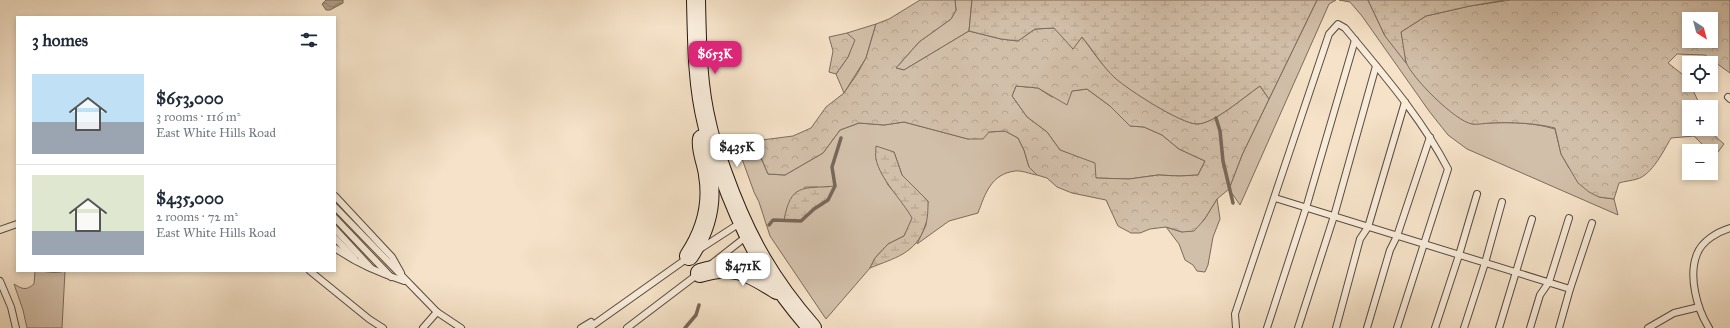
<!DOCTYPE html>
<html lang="en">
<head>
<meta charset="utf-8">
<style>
	:root { --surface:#fff; --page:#f6f6f7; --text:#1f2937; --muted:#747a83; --line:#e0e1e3; --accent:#db2777 }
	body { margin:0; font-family:"IM FELL Great Primer",serif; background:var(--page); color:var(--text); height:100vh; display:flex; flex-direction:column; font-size:15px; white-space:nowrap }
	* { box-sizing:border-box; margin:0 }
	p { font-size:13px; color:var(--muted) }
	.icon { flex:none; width:22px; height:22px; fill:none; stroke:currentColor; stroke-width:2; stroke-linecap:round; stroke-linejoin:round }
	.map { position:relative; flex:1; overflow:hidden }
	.sheet { position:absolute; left:16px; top:16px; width:320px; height:256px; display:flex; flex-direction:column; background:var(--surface); border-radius:0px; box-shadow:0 2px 6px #0003 }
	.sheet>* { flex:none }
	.needle { width:26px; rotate:144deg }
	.controls { position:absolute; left:1682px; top:12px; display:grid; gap:8px }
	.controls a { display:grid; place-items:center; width:36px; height:36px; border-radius:0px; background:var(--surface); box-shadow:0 2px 6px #0003; font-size:20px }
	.price { position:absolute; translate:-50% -34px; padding:0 9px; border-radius:8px; background:#fff; color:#222; font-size:13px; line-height:26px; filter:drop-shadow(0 1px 2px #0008) }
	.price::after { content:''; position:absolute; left:50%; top:24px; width:12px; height:9px; margin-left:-6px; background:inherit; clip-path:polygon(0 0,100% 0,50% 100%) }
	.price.current { background:var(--accent); color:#fff }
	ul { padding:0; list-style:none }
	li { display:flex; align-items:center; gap:12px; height:100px; padding:0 16px }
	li+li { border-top:1px solid var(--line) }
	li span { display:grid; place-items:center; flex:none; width:112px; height:80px; border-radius:0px; color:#555 }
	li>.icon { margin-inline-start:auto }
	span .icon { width:48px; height:48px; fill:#fffc; stroke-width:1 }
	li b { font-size:17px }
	h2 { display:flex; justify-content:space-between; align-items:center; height:48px; padding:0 16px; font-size:17px }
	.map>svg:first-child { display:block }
	.green { fill:#d2bfa9; stroke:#7d6b5c; fill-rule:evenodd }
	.forest { fill:url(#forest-crowns); stroke:#7d6b5c; fill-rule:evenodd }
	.wetland { fill:url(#wetland-marsh); stroke:#7d6b5c }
	.water { fill:url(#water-waves); stroke:#796758 }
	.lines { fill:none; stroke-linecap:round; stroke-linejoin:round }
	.stream { stroke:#796758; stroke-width:3.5 }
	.service-casing { stroke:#5b4a3d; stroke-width:8 }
	.secondary-casing { stroke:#28170f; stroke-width:20 }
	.service { stroke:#f8ecdb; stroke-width:6 }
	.secondary { stroke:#f8ecdb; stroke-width:18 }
</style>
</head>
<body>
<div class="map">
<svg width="1730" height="328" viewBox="0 0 1730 328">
	<defs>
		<pattern id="forest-crowns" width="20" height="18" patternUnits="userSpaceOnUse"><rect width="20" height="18" fill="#d2bfa9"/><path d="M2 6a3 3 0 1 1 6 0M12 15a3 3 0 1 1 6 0" fill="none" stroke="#b4a390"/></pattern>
		<pattern id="wetland-marsh" width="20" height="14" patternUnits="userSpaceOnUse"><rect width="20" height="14" fill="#d2bfa9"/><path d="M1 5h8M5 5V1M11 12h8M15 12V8" fill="none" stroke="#b4a390"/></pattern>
		<pattern id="water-waves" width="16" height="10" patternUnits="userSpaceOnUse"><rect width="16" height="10" fill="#af9d89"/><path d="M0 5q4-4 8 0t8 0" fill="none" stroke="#8e7f6e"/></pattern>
	</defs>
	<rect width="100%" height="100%" fill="#f5e2c8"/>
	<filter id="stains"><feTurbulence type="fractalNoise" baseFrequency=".005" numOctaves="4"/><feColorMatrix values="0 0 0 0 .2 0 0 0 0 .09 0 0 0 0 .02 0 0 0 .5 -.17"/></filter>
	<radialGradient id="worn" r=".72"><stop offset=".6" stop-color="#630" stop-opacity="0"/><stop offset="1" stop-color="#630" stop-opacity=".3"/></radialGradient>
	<g class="green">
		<path d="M 955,0 L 972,0 L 969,31 L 904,70 L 896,68 L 919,42 L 951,19 L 956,10 Z"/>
		<path d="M 1317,0 L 1336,0 L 1329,4 L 1240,205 L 1229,189 L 1242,155 Z"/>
		<path d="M 1339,0 L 1368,0 L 1385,36 L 1472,124 C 1500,122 1529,121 1555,129 L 1561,154 L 1569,168 L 1599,197 L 1614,199 L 1618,215 L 1467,149 L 1448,135 L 1429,111 L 1362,16 L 1350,2 Z"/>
		<path d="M 876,24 L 866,58 L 844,93 L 836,74 L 848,57 L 854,41 L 847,33 Z"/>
		<path d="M 1016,86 L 1038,88 L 1052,97 L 1072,91 L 1087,89 L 1110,106 L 1130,126 L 1144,127 L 1162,135 L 1179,149 L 1205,161 L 1198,175 L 1180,176 L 1158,175 L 1129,179 L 1096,178 L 1077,157 L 1060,150 L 1047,132 L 1027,117 L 1012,96 Z"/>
		<path d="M 904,122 L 968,139 L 989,132 L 1005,131 L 1018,138 L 1024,150 L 1029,167 L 1037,175 C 1030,174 1021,170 1015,171 C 991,174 985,194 978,213 L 949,221 L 917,244 L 926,225 L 928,201 L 902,175 L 894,152 L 876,159 L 888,185 L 903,202 L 913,218 L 904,236 L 888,244 L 875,258 L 870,268 L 826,319 L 770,236 L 759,202 L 754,192 L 737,145 L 754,141 L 768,174 L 785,175 L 823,153 L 840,130 L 859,123 L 884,125 ZM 805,187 L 818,187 L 828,200 L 814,209 L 801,221 L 784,220 Z"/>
		<path d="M 1217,199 L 1220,219 L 1213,237 L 1208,265 L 1205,272 L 1197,271 L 1193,265 L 1185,260 L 1179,244 L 1166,227 L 1182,232 L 1204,220 Z"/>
		<path d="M 35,271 C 46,271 55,274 65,271 L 62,328 L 27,328 L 23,310 L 14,284 C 22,289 26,291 34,284 Z"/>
	</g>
	<g class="forest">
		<path d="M 920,0 L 955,0 L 956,10 L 951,19 L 919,42 L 896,68 L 904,70 L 969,31 L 1001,39 L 1018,41 L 1035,29 L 1055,28 L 1073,48 L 1082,37 C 1092,50 1102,66 1115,77 C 1127,89 1182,124 1197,124 C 1214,124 1245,96 1260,86 L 1269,99 L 1242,155 L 1229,189 L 1217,199 L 1204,220 L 1194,231 L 1182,232 L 1166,227 L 1150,229 L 1140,233 L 1131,233 L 1118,226 L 1106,200 L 1072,193 L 1057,187 L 1047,178 L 1037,175 L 1029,167 L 1024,150 L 1018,138 L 1005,131 L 989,132 L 983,139 L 968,139 L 904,122 L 884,125 L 859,123 L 840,130 L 823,153 L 785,175 L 768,174 L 754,141 L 793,136 L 811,128 L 826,107 L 844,93 L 857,74 L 866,58 L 876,24 L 889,19 ZM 1016,86 L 1038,88 L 1067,105 L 1072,91 L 1087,89 L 1110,106 L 1130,126 L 1144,127 L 1162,135 L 1179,149 L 1205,161 L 1198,175 L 1180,176 L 1158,175 L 1129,179 L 1096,178 L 1095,163 L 1060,150 L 1047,132 L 1027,117 L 1012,96 Z"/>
		<path d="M 1511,0 L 1730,0 L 1730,73 L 1705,55 L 1677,54 L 1668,63 L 1687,78 L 1701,107 L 1689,107 L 1689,129 L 1711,128 L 1715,136 L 1724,144 L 1718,152 L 1706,148 L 1694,136 L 1671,138 C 1664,150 1652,175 1637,179 C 1631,181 1625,181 1619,183 L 1614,199 L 1599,197 L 1589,192 L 1578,183 L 1561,154 L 1555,128 C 1535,123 1512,122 1491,123 C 1485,123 1478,125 1472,124 C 1455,121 1412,78 1406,62 C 1403,53 1402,42 1401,32 L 1426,16 L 1470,6 ZM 1689,19 L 1711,19 L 1711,41 L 1689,41 Z"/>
		<path d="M 847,33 L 855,40 L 848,57 L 836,74 L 829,72 L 833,51 L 829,37 Z"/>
	</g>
	<g class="wetland">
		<path d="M 972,0 L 1317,0 L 1269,99 L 1260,86 C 1245,96 1214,124 1197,124 C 1181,124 1127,89 1115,78 C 1102,66 1093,50 1082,37 L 1073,49 L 1054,28 L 1035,29 L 1018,41 L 1001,39 L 969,31 Z"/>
		<path d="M 1368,0 L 1505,0 L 1470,6 L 1426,16 L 1401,32 L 1406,63 L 1385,36 Z"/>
		<path d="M 876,146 L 894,152 L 902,175 L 928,201 C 928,209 928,219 925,226 C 916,254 894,258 870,268 L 875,258 L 888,244 L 904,236 L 912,218 C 902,200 880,179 876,159 C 875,155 876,150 876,146 Z"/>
		<path d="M 835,186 L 828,200 L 814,209 L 801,221 L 784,220 C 791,183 802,189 835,186 Z"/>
	</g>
	<path class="water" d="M 326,0 L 343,0 L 343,3 L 330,10 L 326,10 L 322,4 Z"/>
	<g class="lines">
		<g class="stream">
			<path d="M 1216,118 L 1220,131 L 1223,161 L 1233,203"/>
			<path d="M 769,225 L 773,220 L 801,221 L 814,209 L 828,200 L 835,186 L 832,167 L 841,138"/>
			<path d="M 685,328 L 696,315 L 699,305"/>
		</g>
		<defs>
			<g id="service">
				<path d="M 1728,97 L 1730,99"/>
				<path d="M 335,196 L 392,257 L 401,273"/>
				<path d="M 1275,198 L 1570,289 L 1559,328"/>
				<path d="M 335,207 L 437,312 L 461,328"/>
				<path d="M 335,218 L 391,277"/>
				<path d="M 335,229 L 371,268"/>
				<path d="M 0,230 L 17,224"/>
				<path d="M 335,238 L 354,258"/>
				<path d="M 335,248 C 356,263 379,273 404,281"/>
				<path d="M 700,249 L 740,223"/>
				<path d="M 710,265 L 747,236"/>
				<path d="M 310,271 L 369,319 L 383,328"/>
				<path d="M 0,281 L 11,307 L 16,328"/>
				<path d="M 1570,289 L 1592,223"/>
				<path d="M 423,328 L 437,312"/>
				<path d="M 581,328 L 591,322"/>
				<path d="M 589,328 L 689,257"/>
				<path d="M 627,328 L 698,274"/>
				<path d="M 1236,328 L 1235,314 L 1329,34 L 1338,24 L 1345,28 C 1382,73 1421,117 1448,169 L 1397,328"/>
				<path d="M 1267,328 L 1306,208 L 1355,40"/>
				<path d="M 1298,328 L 1334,216 L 1376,66"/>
				<path d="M 1336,328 L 1360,239 L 1368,227 L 1405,102"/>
				<path d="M 1367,328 L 1390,250 L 1397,236 L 1430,137"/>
				<path d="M 1435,328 L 1459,255 L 1477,194"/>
				<path d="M 1464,328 L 1485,263 L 1502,202"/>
				<path d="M 1499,328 L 1532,219"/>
				<path d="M 1530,328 L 1540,295 L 1549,282 L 1569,218"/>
				<path d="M 1648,328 L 1674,313 L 1699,307"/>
				<path d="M 1709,328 C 1697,309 1688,276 1697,254 C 1702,241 1717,232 1730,228"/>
			</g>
			<g id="secondary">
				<path d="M 696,0 C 697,41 697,84 707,124 C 710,140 717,156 722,171 C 744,233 768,278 812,328"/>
				<path d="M 689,256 C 705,232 713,204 708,175 C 707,164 700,150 702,139"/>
				<path d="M 700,273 C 734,262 750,273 777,290"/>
			</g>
		</defs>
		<use href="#service" class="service-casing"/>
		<use href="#secondary" class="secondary-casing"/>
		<use href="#service" class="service"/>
		<use href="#secondary" class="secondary"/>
	</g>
	<rect width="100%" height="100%" filter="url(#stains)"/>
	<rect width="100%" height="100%" fill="url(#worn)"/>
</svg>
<div class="controls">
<a><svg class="needle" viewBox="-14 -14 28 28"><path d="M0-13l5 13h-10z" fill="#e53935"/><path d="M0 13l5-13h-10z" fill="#747a83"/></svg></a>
<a><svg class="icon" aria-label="locate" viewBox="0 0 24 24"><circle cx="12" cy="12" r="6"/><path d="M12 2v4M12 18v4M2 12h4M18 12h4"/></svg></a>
<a>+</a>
<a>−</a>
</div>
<b class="price current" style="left:715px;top:75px">$653K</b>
<b class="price" style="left:737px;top:168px">$435K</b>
<b class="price" style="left:743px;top:287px">$471K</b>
<section class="sheet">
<h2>3 homes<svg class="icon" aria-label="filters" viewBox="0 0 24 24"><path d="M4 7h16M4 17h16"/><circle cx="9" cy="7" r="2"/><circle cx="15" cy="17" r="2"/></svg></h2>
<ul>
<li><span style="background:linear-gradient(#bfe0f5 60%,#9aa5b1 0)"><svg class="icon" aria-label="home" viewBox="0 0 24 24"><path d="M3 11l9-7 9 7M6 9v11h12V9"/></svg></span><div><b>$653,000</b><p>3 rooms · 116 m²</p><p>East White Hills Road</p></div></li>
<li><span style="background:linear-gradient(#dfe7d0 70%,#9aa5b1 0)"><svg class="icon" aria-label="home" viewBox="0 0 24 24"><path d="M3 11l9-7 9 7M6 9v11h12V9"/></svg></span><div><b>$435,000</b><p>2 rooms · 72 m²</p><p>East White Hills Road</p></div></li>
</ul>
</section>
</div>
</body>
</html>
